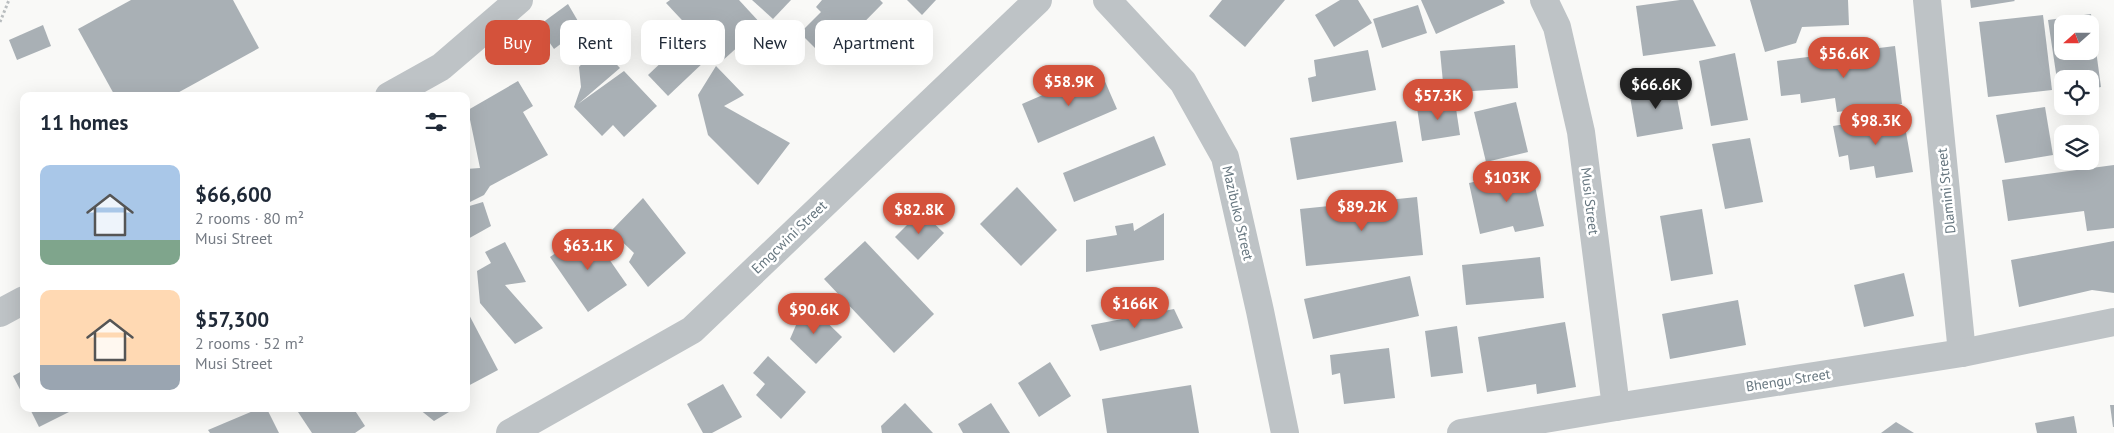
<!DOCTYPE html>
<html lang="en">
<head>
<meta charset="utf-8">
<style>
	:root { --surface:#fff; --page:#f2f2f3; --text:#1f2937; --muted:#747a83; --accent:#d4523b }
	body { margin:0; font-family:"PT Sans",sans-serif; background:var(--page); color:var(--text); height:100vh; display:flex; flex-direction:column; font-size:19px; white-space:nowrap }
	* { box-sizing:border-box; margin:0 }
	p { font-size:16px; color:var(--muted) }
	.icon { flex:none; width:28px; height:28px; fill:none; stroke:currentColor; stroke-width:2; stroke-linecap:round; stroke-linejoin:round }
	.map { position:relative; flex:1; overflow:hidden }
	.details { position:absolute; left:20px; top:92px; width:450px; height:320px; display:flex; flex-direction:column; background:var(--surface); border-radius:10px; box-shadow:0 5px 20px #0002 }
	.details>* { flex:none }
	.top-card { position:absolute; left:485px; top:20px; width:475px; height:45px; display:flex; gap:10px }
	.needle { width:32px; rotate:249deg }
	.controls { position:absolute; left:2054px; top:15px; display:grid; gap:10px }
	.controls a { display:grid; place-items:center; width:45px; height:45px; border-radius:10px; background:var(--surface); box-shadow:0 5px 20px #0002; font-size:25px }
	.price { position:absolute; translate:-50% -42px; padding:0 11px; border-radius:18px; background:var(--accent); color:#fff; font-size:16px; line-height:32px; filter:drop-shadow(0 1px 2px #0008) }
	.price::after { content:''; position:absolute; left:50%; top:30px; width:15px; height:11px; margin-left:-8px; background:inherit; clip-path:polygon(0 0,100% 0,50% 100%) }
	.price.selected { background:#222; color:#fff }
	ul { padding:0; list-style:none }
	li { display:flex; align-items:center; gap:15px; height:125px; padding:0 20px }
	li span { display:grid; place-items:center; flex:none; width:140px; height:100px; border-radius:10px; color:#555 }
	li>.icon { margin-inline-start:auto }
	span .icon { width:60px; height:60px; fill:#fffc; stroke-width:1 }
	li b { font-size:21px }
	h2 { display:flex; justify-content:space-between; align-items:center; height:60px; padding:0 20px; font-size:21px }
	.tag { padding:0 18px; border-radius:10px; background:var(--surface); box-shadow:0 5px 20px #0002; font-size:18px; line-height:45px }
	.tag.selected { background:var(--accent); color:#fff }
	.map>svg:first-child { display:block }
	.building { fill:#a9b0b5; fill-rule:evenodd }
	.lines { fill:none; stroke-linecap:round; stroke-linejoin:round }
	.path { stroke:#b9bdbf; stroke-width:3; stroke-dasharray:2.5 2.5; stroke-linecap:butt }
	.minor { stroke:#bec3c6; stroke-width:28 }
	.labels { text-anchor:middle; dominant-baseline:central; stroke-width:5; stroke-linejoin:round; paint-order:stroke }
	.street-label { font-size:14px; fill:#66767f; stroke:#fff }
</style>
</head>
<body>
<div class="map">
<svg width="2114" height="433" viewBox="0 0 2114 433">
	<rect width="100%" height="100%" fill="#f9f9f7"/>
	<g class="building">
		<path d="M 131,0 L 233,0 L 259,48 L 172,96 L 115,96 L 78,29 Z"/>
		<path d="M 670,0 L 739,0 L 762,25 L 721,62 L 666,3 Z"/>
		<path d="M 752,0 L 791,0 L 773,19 Z"/>
		<path d="M 822,0 L 880,0 L 883,3 L 827,60 L 800,33 L 821,12 L 816,7 Z"/>
		<path d="M 907,0 L 936,0 L 922,15 Z"/>
		<path d="M 1222,0 L 1285,0 L 1245,47 L 1209,16 Z"/>
		<path d="M 1340,0 L 1358,0 L 1372,23 L 1334,47 L 1315,15 Z"/>
		<path d="M 1421,0 L 1503,0 L 1505,3 L 1436,34 Z"/>
		<path d="M 1680,0 L 1693,0 L 1716,46 L 1643,56 L 1636,6 Z"/>
		<path d="M 1750,0 L 1848,0 L 1849,25 L 1802,27 L 1796,43 L 1765,52 Z"/>
		<path d="M 1970,0 L 2014,0 L 2015,1 L 1971,8 Z"/>
		<path d="M 568,4 L 582,28 L 554,49 L 538,26 Z"/>
		<path d="M 1418,5 L 1427,33 L 1382,48 L 1373,19 Z"/>
		<path d="M 2091,14 L 2101,87 L 2090,89 L 2090,79 L 2062,79 L 2062,93 L 2059,93 L 2048,20 ZM 2062,24 L 2090,24 L 2090,51 L 2062,51 Z"/>
		<path d="M 2043,15 L 2052,90 L 1988,97 L 1979,22 Z"/>
		<path d="M 43,25 L 51,46 L 17,60 L 9,40 Z"/>
		<path d="M 686,39 L 706,60 L 668,96 L 648,75 Z"/>
		<path d="M 598,45 L 620,68 L 578,104 L 624,71 L 657,106 L 624,137 L 613,125 L 602,136 L 574,107 L 581,87 L 579,67 Z"/>
		<path d="M 1515,45 L 1518,88 L 1444,93 L 1440,51 Z"/>
		<path d="M 1895,46 L 1902,104 L 1837,112 L 1835,98 L 1801,103 L 1800,94 L 1781,96 L 1777,61 Z"/>
		<path d="M 1368,50 L 1376,90 L 1312,102 L 1308,78 L 1316,76 L 1314,60 Z"/>
		<path d="M 1735,53 L 1748,120 L 1711,126 L 1699,61 Z"/>
		<path d="M 716,66 L 744,95 L 724,106 L 790,143 L 758,185 L 708,135 L 698,95 Z"/>
		<path d="M 1100,70 L 1117,109 L 1038,143 L 1022,104 Z"/>
		<path d="M 518,81 L 533,106 L 523,112 L 548,155 L 490,186 L 484,195 L 466,204 L 466,169 L 480,168 L 468,110 Z"/>
		<path d="M 1674,82 L 1683,129 L 1637,137 L 1629,91 Z"/>
		<path d="M 1455,102 L 1460,135 L 1422,141 L 1417,108 Z"/>
		<path d="M 1516,102 L 1528,152 L 1486,162 L 1474,112 Z"/>
		<path d="M 2045,107 L 2053,155 L 2005,163 L 1996,115 Z"/>
		<path d="M 1903,115 L 1913,172 L 1876,178 L 1874,166 L 1850,170 L 1848,155 L 1839,157 L 1833,126 Z"/>
		<path d="M 1396,121 L 1403,162 L 1297,180 L 1290,138 Z"/>
		<path d="M 1154,136 L 1166,165 L 1074,202 L 1063,173 Z"/>
		<path d="M 1750,138 L 1763,202 L 1725,209 L 1712,144 Z"/>
		<path d="M 2114,165 L 2114,228 L 2087,231 L 2084,211 L 2008,221 L 2002,180 Z"/>
		<path d="M 1531,169 L 1544,226 L 1515,232 L 1513,226 L 1480,234 L 1469,183 Z"/>
		<path d="M 1017,187 L 1057,230 L 1021,266 L 980,224 Z"/>
		<path d="M 1417,197 L 1423,255 L 1306,266 L 1300,209 Z"/>
		<path d="M 643,198 L 686,253 L 648,287 L 629,262 L 634,253 L 611,231 Z"/>
		<path d="M 483,202 L 491,226 L 466,240 L 466,207 Z"/>
		<path d="M 1702,209 L 1713,274 L 1671,281 L 1660,216 Z"/>
		<path d="M 921,211 L 944,233 L 918,260 L 895,237 Z"/>
		<path d="M 1164,213 L 1164,260 L 1086,272 L 1086,240 L 1117,235 L 1115,226 L 1133,223 L 1134,231 Z"/>
		<path d="M 589,230 L 627,285 L 588,312 L 550,257 Z"/>
		<path d="M 865,241 L 934,314 L 894,353 L 824,279 Z"/>
		<path d="M 2114,241 L 2114,293 L 2092,290 L 2019,307 L 2011,260 Z"/>
		<path d="M 505,242 L 526,282 L 505,285 L 543,328 L 515,344 L 480,303 L 477,271 L 491,263 L 485,252 Z"/>
		<path d="M 1540,257 L 1544,298 L 1466,305 L 1462,265 Z"/>
		<path d="M 1904,273 L 1914,316 L 1864,327 L 1854,285 Z"/>
		<path d="M 1410,276 L 1419,316 L 1313,339 L 1304,299 Z"/>
		<path d="M 1738,300 L 1746,345 L 1670,359 L 1662,314 Z"/>
		<path d="M 806,302 L 842,337 L 816,364 L 790,339 Z"/>
		<path d="M 466,309 L 498,370 L 466,387 Z"/>
		<path d="M 1174,309 L 1183,328 L 1100,351 L 1091,325 Z"/>
		<path d="M 1565,322 L 1576,387 L 1537,394 L 1536,384 L 1487,392 L 1478,337 Z"/>
		<path d="M 1457,326 L 1463,373 L 1431,377 L 1425,331 Z"/>
		<path d="M 1389,348 L 1395,398 L 1344,404 L 1340,373 L 1332,375 L 1330,355 Z"/>
		<path d="M 768,356 L 806,392 L 781,419 L 756,395 L 765,384 L 753,373 Z"/>
		<path d="M 1050,362 L 1071,396 L 1039,417 L 1018,383 Z"/>
		<path d="M 24,370 L 24,397 L 13,376 Z"/>
		<path d="M 723,384 L 742,417 L 712,433 L 703,433 L 687,404 Z"/>
		<path d="M 1191,385 L 1199,433 L 1107,433 L 1102,399 Z"/>
		<path d="M 905,403 L 933,433 L 882,433 L 881,426 Z"/>
		<path d="M 991,403 L 1010,433 L 963,433 L 958,424 Z"/>
		<path d="M 2110,405 L 2114,405 L 2114,427 L 2113,427 Z"/>
		<path d="M 30,409 L 75,409 L 39,427 Z"/>
		<path d="M 258,409 L 267,409 L 279,433 L 210,433 L 208,430 Z"/>
		<path d="M 296,409 L 354,409 L 365,426 L 355,433 L 312,433 Z"/>
		<path d="M 419,409 L 454,409 L 434,421 Z"/>
		<path d="M 2074,416 L 2077,433 L 2037,433 L 2035,423 Z"/>
		<path d="M 1896,422 L 1914,433 L 1881,433 Z"/>
	</g>
	<g class="lines">
		<path class="path" d="M 0,22 L 9,0"/>
		<g class="minor">
			<path d="M 1107,0 L 1183,82 L 1225,157 L 1260,311 L 1285,433"/>
			<path d="M 1544,0 L 1557,27 L 1581,132 L 1616,407"/>
			<path d="M 1927,0 L 1962,353"/>
			<path d="M 389,96 L 441,67 L 519,0"/>
			<path d="M 0,313 L 24,300"/>
			<path d="M 510,433 L 692,330 L 1038,0"/>
			<path d="M 1461,433 L 1616,407 L 1962,353 L 2114,322"/>
		</g>
	</g>
	<g class="labels">
		<g class="street-label">
			<text transform="translate(1946 191) rotate(-96)">Dlamini Street</text>
			<text transform="translate(1590 201) rotate(83)">Musi Street</text>
			<text transform="translate(1238 213) rotate(77)">Mazibuko Street</text>
			<text transform="translate(789 237) rotate(-44)">Emgcwini Street</text>
			<text transform="translate(1788 380) rotate(-9)">Bhengu Street</text>
		</g>
	</g>
</svg>
<div class="controls">
<a><svg class="needle" viewBox="-14 -14 28 28"><path d="M0-13l5 13h-10z" fill="#e53935"/><path d="M0 13l5-13h-10z" fill="#747a83"/></svg></a>
<a><svg class="icon" aria-label="locate" viewBox="0 0 24 24"><circle cx="12" cy="12" r="6"/><path d="M12 2v4M12 18v4M2 12h4M18 12h4"/></svg></a>
<a><svg class="icon" aria-label="layers" viewBox="0 0 24 24"><path d="M12 4l9 5-9 5-9-5zM3 14l9 5 9-5"/></svg></a>
</div>
<b class="price" style="left:1844px;top:79px">$56.6K</b>
<b class="price" style="left:1069px;top:107px">$58.9K</b>
<b class="price selected" style="left:1656px;top:110px">$66.6K</b>
<b class="price" style="left:1438px;top:121px">$57.3K</b>
<b class="price" style="left:1876px;top:146px">$98.3K</b>
<b class="price" style="left:1507px;top:203px">$103K</b>
<b class="price" style="left:1362px;top:232px">$89.2K</b>
<b class="price" style="left:919px;top:235px">$82.8K</b>
<b class="price" style="left:588px;top:271px">$63.1K</b>
<b class="price" style="left:1135px;top:329px">$166K</b>
<b class="price" style="left:814px;top:335px">$90.6K</b>
<div class="top-card">
<a class="tag selected">Buy</a>
<a class="tag">Rent</a>
<a class="tag">Filters</a>
<a class="tag">New</a>
<a class="tag">Apartment</a>
</div>
<section class="details">
<h2>11 homes<svg class="icon" aria-label="filters" viewBox="0 0 24 24"><path d="M4 7h16M4 17h16"/><circle cx="9" cy="7" r="2"/><circle cx="15" cy="17" r="2"/></svg></h2>
<ul>
<li><span style="background:linear-gradient(#a9c7e8 75%,#7fa58c 0)"><svg class="icon" aria-label="home" viewBox="0 0 24 24"><path d="M3 11l9-7 9 7M6 9v11h12V9"/></svg></span><div><b>$66,600</b><p>2 rooms · 80 m²</p><p>Musi Street</p></div></li>
<li><span style="background:linear-gradient(#ffd9b3 75%,#9aa5b1 0)"><svg class="icon" aria-label="home" viewBox="0 0 24 24"><path d="M3 11l9-7 9 7M6 9v11h12V9"/></svg></span><div><b>$57,300</b><p>2 rooms · 52 m²</p><p>Musi Street</p></div></li>
</ul>
</section>
</div>
</body>
</html>
